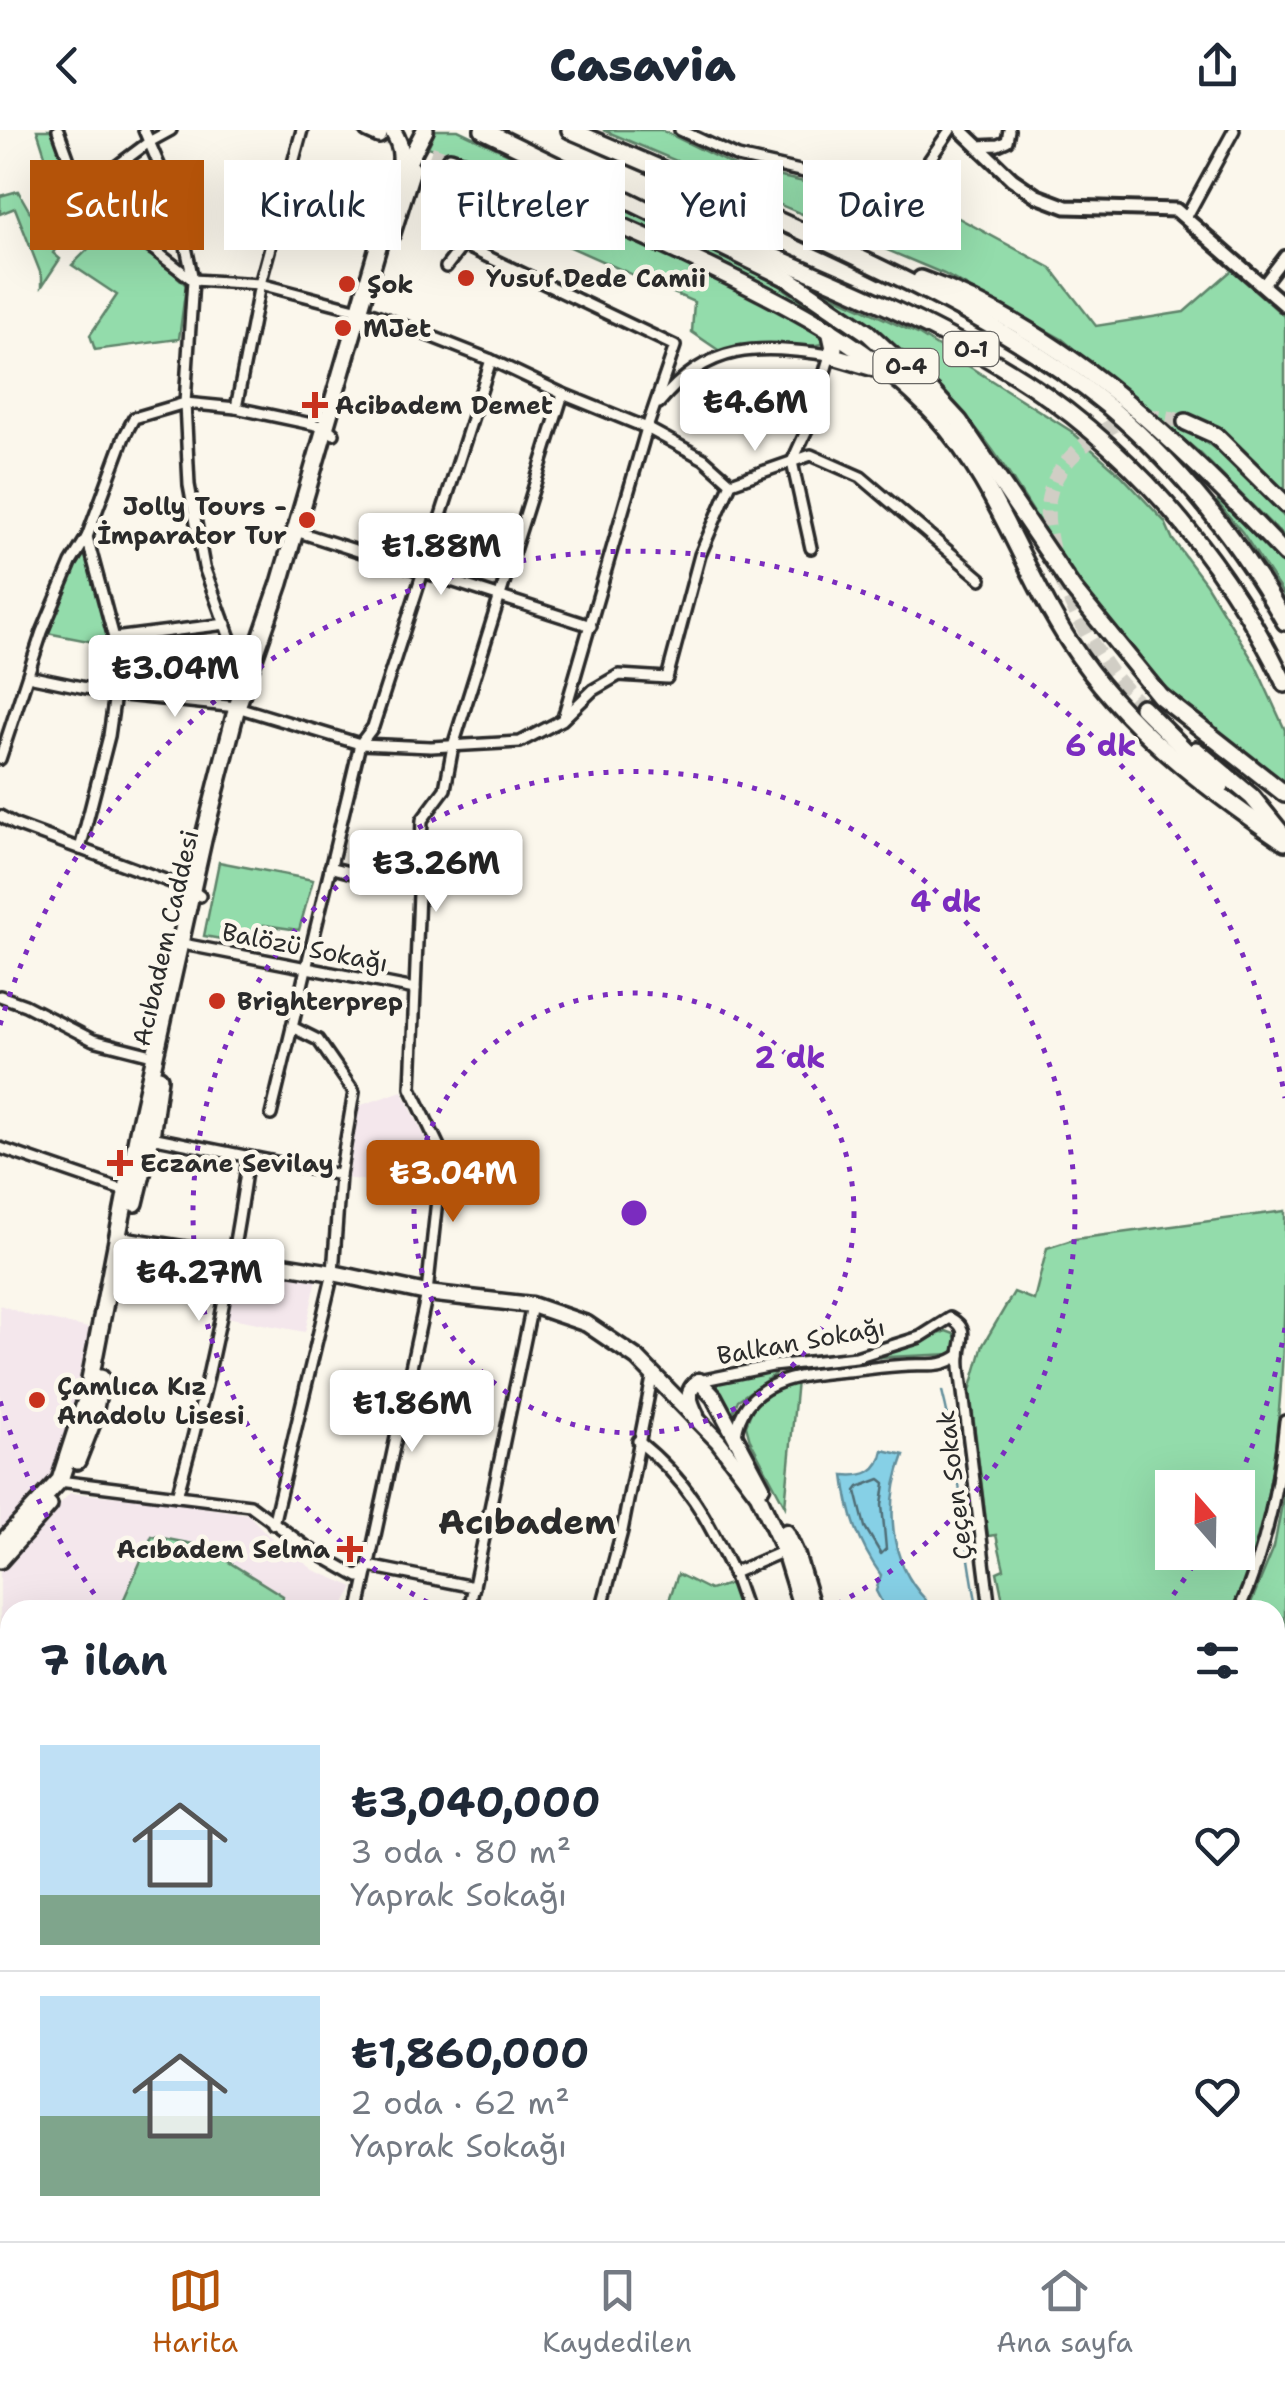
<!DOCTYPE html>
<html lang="tr">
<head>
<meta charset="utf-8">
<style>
	:root { --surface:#fff; --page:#f6f6f7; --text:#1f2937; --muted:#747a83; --line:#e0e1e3; --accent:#b45309 }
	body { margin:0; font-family:"Shantell Sans",sans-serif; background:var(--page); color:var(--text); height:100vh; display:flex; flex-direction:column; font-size:38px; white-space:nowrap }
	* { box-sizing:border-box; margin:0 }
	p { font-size:32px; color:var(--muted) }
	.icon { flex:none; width:55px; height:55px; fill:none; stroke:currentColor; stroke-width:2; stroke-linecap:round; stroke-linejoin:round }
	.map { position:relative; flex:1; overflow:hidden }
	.side { position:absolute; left:0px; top:1470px; width:1285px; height:642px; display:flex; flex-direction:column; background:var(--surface); border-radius:30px 30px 0 0; box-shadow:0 10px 40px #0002 }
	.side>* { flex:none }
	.guide { position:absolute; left:30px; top:30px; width:1225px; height:90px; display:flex; gap:20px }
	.needle { width:65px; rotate:340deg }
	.tools { position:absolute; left:1155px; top:1340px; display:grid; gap:20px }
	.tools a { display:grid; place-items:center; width:100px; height:100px; border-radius:0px; background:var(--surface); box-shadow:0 10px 40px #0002; font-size:50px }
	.price { position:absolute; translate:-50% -85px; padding:0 22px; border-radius:10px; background:#fff; color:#222; font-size:32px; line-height:65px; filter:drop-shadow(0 2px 5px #0008) }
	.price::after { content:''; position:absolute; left:50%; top:60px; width:30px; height:22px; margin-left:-15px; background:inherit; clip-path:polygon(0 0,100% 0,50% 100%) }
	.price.active { background:var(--accent); color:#fff }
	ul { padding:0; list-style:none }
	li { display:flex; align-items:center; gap:30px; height:250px; padding:0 40px }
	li+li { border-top:2px solid var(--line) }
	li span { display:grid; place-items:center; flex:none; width:280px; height:200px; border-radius:0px; color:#555 }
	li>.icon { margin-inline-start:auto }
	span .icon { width:120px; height:120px; fill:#fffc; stroke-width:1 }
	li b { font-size:42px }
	h2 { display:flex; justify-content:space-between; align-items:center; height:120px; padding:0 40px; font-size:42px }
	.chip { padding:0 35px; border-radius:0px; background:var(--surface); box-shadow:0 10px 40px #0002; font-size:35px; line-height:90px }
	.chip.active { background:var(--accent); color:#fff }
	header { display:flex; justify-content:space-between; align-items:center; height:130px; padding:0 40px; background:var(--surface); font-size:45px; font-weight:800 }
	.tab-bar { display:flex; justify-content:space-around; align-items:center; height:140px; border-top:2px solid var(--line); background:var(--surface); font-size:28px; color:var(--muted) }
	.tab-bar a { display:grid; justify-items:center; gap:5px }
	.tab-bar .active { color:var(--accent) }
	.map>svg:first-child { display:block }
	.built { fill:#f4e7ec }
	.green { fill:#93dcab; stroke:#5f846b; stroke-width:2.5; fill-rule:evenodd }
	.water { fill:#86d0e6; stroke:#628e9b; stroke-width:2.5 }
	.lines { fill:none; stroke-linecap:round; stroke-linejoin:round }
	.shore { stroke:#4f6d76; stroke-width:2.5 }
	.stream { stroke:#628e9b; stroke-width:2.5 }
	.trunk-tunnel { stroke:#d1cec5; stroke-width:15; stroke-dasharray:15 8; stroke-linecap:butt }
	.minor-casing { stroke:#2b2b2b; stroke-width:16 }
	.tertiary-casing { stroke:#2b2b2b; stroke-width:19 }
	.secondary-casing { stroke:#2b2b2b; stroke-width:21 }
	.primary-casing { stroke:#2b2b2b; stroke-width:22 }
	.trunk-casing { stroke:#2b2b2b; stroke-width:22 }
	.minor { stroke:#fbf7ec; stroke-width:9 }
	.tertiary { stroke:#fbf7ec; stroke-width:11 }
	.secondary { stroke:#fbf7ec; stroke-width:14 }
	.primary { stroke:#fbf7ec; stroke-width:15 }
	.trunk { stroke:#fbf7ec; stroke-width:15 }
	.ring { fill:none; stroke:#7b2cbf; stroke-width:5; stroke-dasharray:5 10 }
	.poi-dot { fill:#c8321e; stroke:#fbf7ec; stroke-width:4 }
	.labels { text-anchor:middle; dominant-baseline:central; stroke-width:9; stroke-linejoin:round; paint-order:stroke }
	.shield { fill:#fbf7ec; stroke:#696865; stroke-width:2.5 }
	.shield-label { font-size:22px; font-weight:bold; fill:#2b2b2b }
	.poi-label { font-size:25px; font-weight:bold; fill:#2b2b2b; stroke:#fbf7ec; text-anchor:start }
	.street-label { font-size:25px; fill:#2b2b2b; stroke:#fbf7ec }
	.district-label { font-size:35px; font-weight:bold; fill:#2b2b2b; stroke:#fbf7ec }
	.centre { fill:#7b2cbf; stroke:#fbf7ec; stroke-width:5 }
	.ring-label { font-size:30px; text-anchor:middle; font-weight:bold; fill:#7b2cbf; stroke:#fbf7ec; stroke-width:9; stroke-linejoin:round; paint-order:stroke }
</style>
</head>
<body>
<header><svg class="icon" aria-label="back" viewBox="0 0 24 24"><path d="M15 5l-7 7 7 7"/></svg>Casavia<svg class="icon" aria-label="share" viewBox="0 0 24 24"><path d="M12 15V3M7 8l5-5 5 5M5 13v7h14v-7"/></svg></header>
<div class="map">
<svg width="1285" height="2111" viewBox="0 0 1285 2111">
	<rect width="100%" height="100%" fill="#fbf7ec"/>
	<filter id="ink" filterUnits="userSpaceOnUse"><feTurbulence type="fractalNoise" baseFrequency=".01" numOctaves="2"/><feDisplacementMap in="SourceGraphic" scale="20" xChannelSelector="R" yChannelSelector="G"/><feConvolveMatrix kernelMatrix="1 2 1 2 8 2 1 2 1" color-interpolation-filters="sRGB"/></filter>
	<g filter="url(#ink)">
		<g class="built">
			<path d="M 402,961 L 436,1029 L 429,1070 L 391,1064 L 391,1054 L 345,1048 L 356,977 Z"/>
			<path d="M 237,1130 L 317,1148 L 305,1202 L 226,1187 Z"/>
			<path d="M 0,1175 L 30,1186 L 89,1198 L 60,1342 L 0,1410 Z"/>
			<path d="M 70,1363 L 147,1369 L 248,1384 L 267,1404 L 314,1440 L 354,1457 L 341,1480 L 10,1480 L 10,1508 L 0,1504 L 0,1439 Z"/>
			<path d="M 913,2103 L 1126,2103 L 1121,2111 L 917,2111 Z"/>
		</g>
		<g class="green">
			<path d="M 37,0 L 61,0 L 73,30 L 125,91 L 113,98 L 92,92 L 95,77 L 85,72 L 77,78 L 49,38 Z"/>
			<path d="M 436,0 L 458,0 L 773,151 L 860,211 L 859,215 L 730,141 L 628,91 L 428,17 Z"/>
			<path d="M 603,0 L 661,0 L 737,37 L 884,70 L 918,66 L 1051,138 L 1096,196 L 1184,182 L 1232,140 L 1285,187 L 1285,361 L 1231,311 L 1188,287 L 1183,300 C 1225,318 1255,355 1285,388 L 1285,408 L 1200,323 L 1062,209 L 944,144 Z"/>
			<path d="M 477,50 L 563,76 L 737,156 L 822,204 L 824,214 L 727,226 L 692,202 L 694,172 L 469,72 Z"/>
			<path d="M 18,61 L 43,105 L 64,97 L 51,114 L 56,118 L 53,123 L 60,129 L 42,156 L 42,147 L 15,78 L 0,84 L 0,66 Z"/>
			<path d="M 101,106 L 127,110 L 149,125 L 152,122 L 186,155 L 179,209 L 95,220 L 90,205 L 117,165 L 72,135 Z"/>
			<path d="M 813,156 L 918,204 L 1071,301 L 1121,345 L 1165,392 L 1173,410 L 1206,454 L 1255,534 L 1285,600 L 1285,654 C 1237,614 1181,577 1140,531 C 1086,472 1046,399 1001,332 C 952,259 886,204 813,156 Z"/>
			<path d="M 1220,368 L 1285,435 L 1285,467 L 1242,402 L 1217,372 Z"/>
			<path d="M 87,407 L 114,516 L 42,502 Z"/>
			<path d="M 219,732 L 313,750 L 299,800 L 264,795 L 261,816 L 204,806 Z"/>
			<path d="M 1285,1081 C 1285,1209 1285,1362 1234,1480 L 1005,1480 L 997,1442 L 1004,1439 L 996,1405 L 988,1406 L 970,1261 L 983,1215 L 1014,1162 L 1034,1170 L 1047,1118 L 1075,1109 ZM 1172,1358 L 1238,1358 L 1238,1422 L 1172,1422 Z"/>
			<path d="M 946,1201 L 954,1204 L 958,1212 L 953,1224 L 866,1228 L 911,1216 Z"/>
			<path d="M 770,1239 L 775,1244 L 738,1270 L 730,1289 L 717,1259 L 718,1248 Z"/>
			<path d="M 797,1250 L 785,1376 L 750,1310 L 746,1295 L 755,1272 Z"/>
			<path d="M 1285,1358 L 1285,1837 L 1275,1861 L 1275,1480 L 1248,1480 L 1274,1417 Z"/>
			<path d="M 152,1406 L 203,1416 L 283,1466 L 282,1480 L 119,1480 Z"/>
			<path d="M 678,1444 L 710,1460 L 732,1453 L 738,1477 L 735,1480 L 700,1480 L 669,1470 Z"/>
			<path d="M 0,1851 L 10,1881 L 10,2012 L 0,2015 Z"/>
			<path d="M 1285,1957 L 1285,2105 L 1273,2103 L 1275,1975 Z"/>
		</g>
		<path class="water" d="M 883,1320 L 904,1325 C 885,1374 888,1431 926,1470 L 923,1480 L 886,1480 L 876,1461 L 881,1445 C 859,1414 848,1383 844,1345 C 865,1347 879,1342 883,1320 Z"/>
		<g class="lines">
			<path class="shore" d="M 880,1349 L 885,1353 L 882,1375 L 886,1419 L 881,1424 L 865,1397 L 856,1361 L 859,1357 Z"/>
			<path class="stream" d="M 942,1261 C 961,1333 962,1408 978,1480"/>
			<g class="trunk-tunnel">
				<path d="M 387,8 L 450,30"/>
				<path d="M 1142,577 C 1130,564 1116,551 1106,536 C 1080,497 1036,411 1050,363 C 1056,340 1073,323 1092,309 C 1126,284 1145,282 1186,292"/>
			</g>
			<defs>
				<g id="minor">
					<path d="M 58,0 L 70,33 L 136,106 L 193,150"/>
					<path d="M 144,0 L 178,79 L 193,150 L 185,273 L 189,355 L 204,437 L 234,519 L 243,555"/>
					<path d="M 680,0 L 738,27 L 888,61 L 908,61 L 950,0"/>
					<path d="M 978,16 L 998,15 L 1007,11 L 1009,0"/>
					<path d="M 90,56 L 149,12 L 171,0"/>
					<path d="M 1187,86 L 1234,0"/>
					<path d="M 446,137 L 463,115 L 675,216 L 647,298 L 563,588"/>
					<path d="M 193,150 L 260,154 L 374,184 L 491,230 L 563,264 L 647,298 L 704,329 L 731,353"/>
					<path d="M 1263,155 L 1285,126"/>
					<path d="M 659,273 C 709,212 758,215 830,225 L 809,295 L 792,332"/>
					<path d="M 236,278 L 260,154 L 302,0"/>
					<path d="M 792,332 L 811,418"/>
					<path d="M 302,403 L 591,496"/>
					<path d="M 114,508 L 226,494"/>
					<path d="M 28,546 L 115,564 L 237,577 L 360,614 L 431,617 L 520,612 L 562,590 L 593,560 L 619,545 L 667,548 L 700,425 L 731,353 L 811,325 L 861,347 L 981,449"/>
					<path d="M 0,629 L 42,502 L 71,433 L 87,407 L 124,307 L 134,288 L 185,273 L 236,278 L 326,297 L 334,304"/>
					<path d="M 0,686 L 16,695 L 192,760 L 200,766"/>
					<path d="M 80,719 L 109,606 L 115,564 L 112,559 L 114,508 L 87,407"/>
					<path d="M 330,737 L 389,753 L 418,755"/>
					<path d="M 188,815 L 415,859"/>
					<path d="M 0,866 L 25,875 L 93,910 L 156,926"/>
					<path d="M 271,985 L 360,614 L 373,597 L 491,230"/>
					<path d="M 151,1007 L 340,1045"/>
					<path d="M 0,1018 L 128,1062"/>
					<path d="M 699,1251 L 772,1236 L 856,1227 L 920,1207 L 950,1188 C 970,1199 961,1207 960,1226 C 959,1235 961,1245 962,1254 L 990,1480"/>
					<path d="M 736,1305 C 743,1249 801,1245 846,1241 C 867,1239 887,1236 908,1235 C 929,1234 942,1238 960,1225"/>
					<path d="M 638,1311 C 689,1352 705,1385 733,1443 L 784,1421"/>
					<path d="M 59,1351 L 250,1375 L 308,1418 L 359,1447 L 369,1436 L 474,1457"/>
					<path d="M 177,1366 C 209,1255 232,1143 248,1028"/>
					<path d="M 273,1394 L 333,1143 L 340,1045 L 354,962 L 318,910 L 292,897"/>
					<path d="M 733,1443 L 746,1480"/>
					<path d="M 604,1469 L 622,1401 L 653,1243"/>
					<path d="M 359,1480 L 427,1163 L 442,1023 L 411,958 L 422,690 L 445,659 L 453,616 L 563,264"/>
					<path d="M 469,1480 L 532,1175"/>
					<path d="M 1239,1480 C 1266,1419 1279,1357 1285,1291"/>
					<path d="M 0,1692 L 10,1694"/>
					<path d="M 0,2073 L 10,2074"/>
					<path d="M 654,2102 L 658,2111"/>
					<path d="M 166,2111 L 168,2102"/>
					<path d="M 283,2111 L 283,2102"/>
					<path d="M 397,2111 L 398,2102"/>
					<path d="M 509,2111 L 510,2102"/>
				</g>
				<path id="tertiary" d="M 961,0 L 1012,49 L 1037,66 L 1066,77 L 1176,80 L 1285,175"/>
				<g id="secondary">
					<path d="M 127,1110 L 333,1143 L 427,1163 L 532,1175 L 587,1194 L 637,1228 L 718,1311 L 758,1364 L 784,1421 L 802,1480"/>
					<path d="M 699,1251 L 714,1267 L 762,1357"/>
					<path d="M 696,1285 C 689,1271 685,1261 699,1251"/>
					<path d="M 786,1402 L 797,1426 L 813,1480"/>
					<path d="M 831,2111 L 832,2102"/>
				</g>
				<g id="primary">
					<path d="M 392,103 L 412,39"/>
					<path d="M 135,1073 L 151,1007 L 159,948"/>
					<path d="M 77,1331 L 92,1293 L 101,1248"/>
					<path d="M 0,1415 L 60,1350 L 86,1270 L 138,1002 L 203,710 L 237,577 L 280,453 L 396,55 L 425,0"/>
					<path d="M 0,1430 L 49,1375"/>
				</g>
				<g id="trunk">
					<path d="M 368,0 L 379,5"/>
					<path d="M 392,0 C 405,19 402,34 396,55"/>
					<path d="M 483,0 L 789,149 L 868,203 L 933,263 L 959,291 L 1073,459 L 1160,566 L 1285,664"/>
					<path d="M 570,0 C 675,45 780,89 882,139 C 961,177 1039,219 1108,276 C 1179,336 1239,411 1285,492"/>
					<path d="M 450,30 C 542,61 629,97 716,140 C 795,178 875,220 935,285 C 996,351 1022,440 1070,513 C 1125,597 1203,656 1285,712"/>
					<path d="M 723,105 C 816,145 912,183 999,235 C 1124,309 1223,424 1285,554"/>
					<path d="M 921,149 C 1065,200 1181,315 1285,424"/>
					<path d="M 830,200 L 834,218 L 830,225 L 874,238"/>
					<path d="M 1186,292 L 1215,305 L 1285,374"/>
					<path d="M 1142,577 L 1221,656"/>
					<path d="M 1196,620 L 1252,667 L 1283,705"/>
					<path d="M 1275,1889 L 1285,1866"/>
					<path d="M 1275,1960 L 1285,1941"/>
					<path d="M 855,2102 L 855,2111"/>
					<path d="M 839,2111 L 840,2102"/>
					<path d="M 1166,2111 L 1170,2102"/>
					<path d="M 1188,2111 L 1190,2102"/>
					<path d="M 1201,2111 L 1204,2102"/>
					<path d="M 1258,2111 L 1285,2110"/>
				</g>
			</defs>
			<use href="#minor" class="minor-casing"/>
			<use href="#tertiary" class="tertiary-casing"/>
			<use href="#secondary" class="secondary-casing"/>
			<use href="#primary" class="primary-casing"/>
			<use href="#trunk" class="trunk-casing"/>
			<use href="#minor" class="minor"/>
			<use href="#tertiary" class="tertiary"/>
			<use href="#secondary" class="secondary"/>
			<use href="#primary" class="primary"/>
			<use href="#trunk" class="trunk"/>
		</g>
	</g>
	<g class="ring">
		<circle cx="634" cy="1083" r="220"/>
		<path d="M441 1479A441 441 0 1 1 827 1479"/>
		<path d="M1285 1198A661 661 0 0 1 1235 1357M1201 1423A661 661 0 0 1 1165 1476M103 1476A661 661 0 0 1 0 1271M0 895A661 661 0 0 1 1285 968"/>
	</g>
	<g class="poi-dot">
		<circle cx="466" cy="148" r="10"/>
		<circle cx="347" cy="154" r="10"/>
		<circle cx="343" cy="198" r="10"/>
		<path d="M310 260h10v10h10v10h-10v10h-10v-10h-10v-10h10z"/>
		<circle cx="307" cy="390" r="10"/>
		<circle cx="217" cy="871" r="10"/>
		<path d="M115 1018h10v10h10v10h-10v10h-10v-10h-10v-10h10z"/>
		<circle cx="37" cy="1270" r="10"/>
		<path d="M345 1404h10v10h10v10h-10v10h-10v-10h-10v-10h10z"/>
	</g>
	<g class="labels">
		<g class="shield">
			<rect x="943.5" y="202" width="55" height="34" rx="8"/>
			<rect x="873.5" y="219" width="65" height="34" rx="8"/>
		</g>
		<g class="shield-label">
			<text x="971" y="219">O-1</text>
			<text x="906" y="236">O-4</text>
		</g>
		<g class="poi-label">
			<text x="486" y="148">Yusuf Dede Camii</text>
			<text x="367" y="154">Şok</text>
			<text x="363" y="198">MJet</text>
			<text x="335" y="275">Acibadem Demet</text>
			<text x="287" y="376" text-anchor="end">Jolly Tours -<tspan x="287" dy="29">İmparator Tur</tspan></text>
			<text x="237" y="871">Brighterprep</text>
			<text x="140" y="1033">Eczane Sevilay</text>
			<text x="57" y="1256">Çamlıca Kız<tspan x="57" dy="29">Anadolu Lisesi</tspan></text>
			<text x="330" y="1419" text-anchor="end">Acıbadem Selma</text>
		</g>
		<g class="street-label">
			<text transform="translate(165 808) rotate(-77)">Acıbadem Caddesi</text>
			<text transform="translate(305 817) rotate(11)">Balözü Sokağı</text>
			<text transform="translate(801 1211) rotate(-10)">Balkan Sokağı</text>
			<text transform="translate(954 1355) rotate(-97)">Çeçen Sokak</text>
		</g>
		<g class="district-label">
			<text x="527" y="1391">Acıbadem</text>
		</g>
	</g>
	<circle cx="634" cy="1083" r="15" class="centre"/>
	<g class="ring-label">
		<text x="1101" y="626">6 dk</text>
		<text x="946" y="782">4 dk</text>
		<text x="790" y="938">2 dk</text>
	</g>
</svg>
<div class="tools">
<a><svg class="needle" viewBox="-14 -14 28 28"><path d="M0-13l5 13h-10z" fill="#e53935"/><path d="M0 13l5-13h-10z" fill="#747a83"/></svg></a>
</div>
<b class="price" style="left:755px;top:324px">₺4.6M</b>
<b class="price" style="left:441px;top:468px">₺1.88M</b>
<b class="price" style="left:175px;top:590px">₺3.04M</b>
<b class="price" style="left:436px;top:785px">₺3.26M</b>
<b class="price active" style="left:453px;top:1095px">₺3.04M</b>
<b class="price" style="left:199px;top:1194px">₺4.27M</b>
<b class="price" style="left:412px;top:1325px">₺1.86M</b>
<div class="guide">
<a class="chip active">Satılık</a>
<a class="chip">Kiralık</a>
<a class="chip">Filtreler</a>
<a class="chip">Yeni</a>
<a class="chip">Daire</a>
</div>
<section class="side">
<h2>7 ilan<svg class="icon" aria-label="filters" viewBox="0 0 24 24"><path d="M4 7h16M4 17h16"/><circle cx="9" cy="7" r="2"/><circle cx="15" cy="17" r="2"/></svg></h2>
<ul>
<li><span style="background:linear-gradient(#bfe0f5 75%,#7fa58c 0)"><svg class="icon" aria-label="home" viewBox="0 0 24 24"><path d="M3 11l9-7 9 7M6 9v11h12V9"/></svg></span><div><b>₺3,040,000</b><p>3 oda · 80 m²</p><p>Yaprak Sokağı</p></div><svg class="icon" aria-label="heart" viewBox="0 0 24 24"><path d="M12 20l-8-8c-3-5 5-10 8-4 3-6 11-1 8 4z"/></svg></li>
<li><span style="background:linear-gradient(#bfe0f5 60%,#7fa58c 0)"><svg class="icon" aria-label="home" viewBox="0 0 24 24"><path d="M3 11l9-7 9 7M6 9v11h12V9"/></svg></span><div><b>₺1,860,000</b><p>2 oda · 62 m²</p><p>Yaprak Sokağı</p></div><svg class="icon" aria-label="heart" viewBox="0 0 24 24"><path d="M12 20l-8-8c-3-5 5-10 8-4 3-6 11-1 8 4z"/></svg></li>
</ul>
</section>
</div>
<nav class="tab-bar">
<a class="active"><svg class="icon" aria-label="map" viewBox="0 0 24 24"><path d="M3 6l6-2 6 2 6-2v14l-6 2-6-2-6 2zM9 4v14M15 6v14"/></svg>Harita</a>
<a><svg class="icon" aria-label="saved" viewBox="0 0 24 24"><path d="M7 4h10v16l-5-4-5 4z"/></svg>Kaydedilen</a>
<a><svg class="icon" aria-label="home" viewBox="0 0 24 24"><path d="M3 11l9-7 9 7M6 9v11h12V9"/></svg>Ana sayfa</a>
</nav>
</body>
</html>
